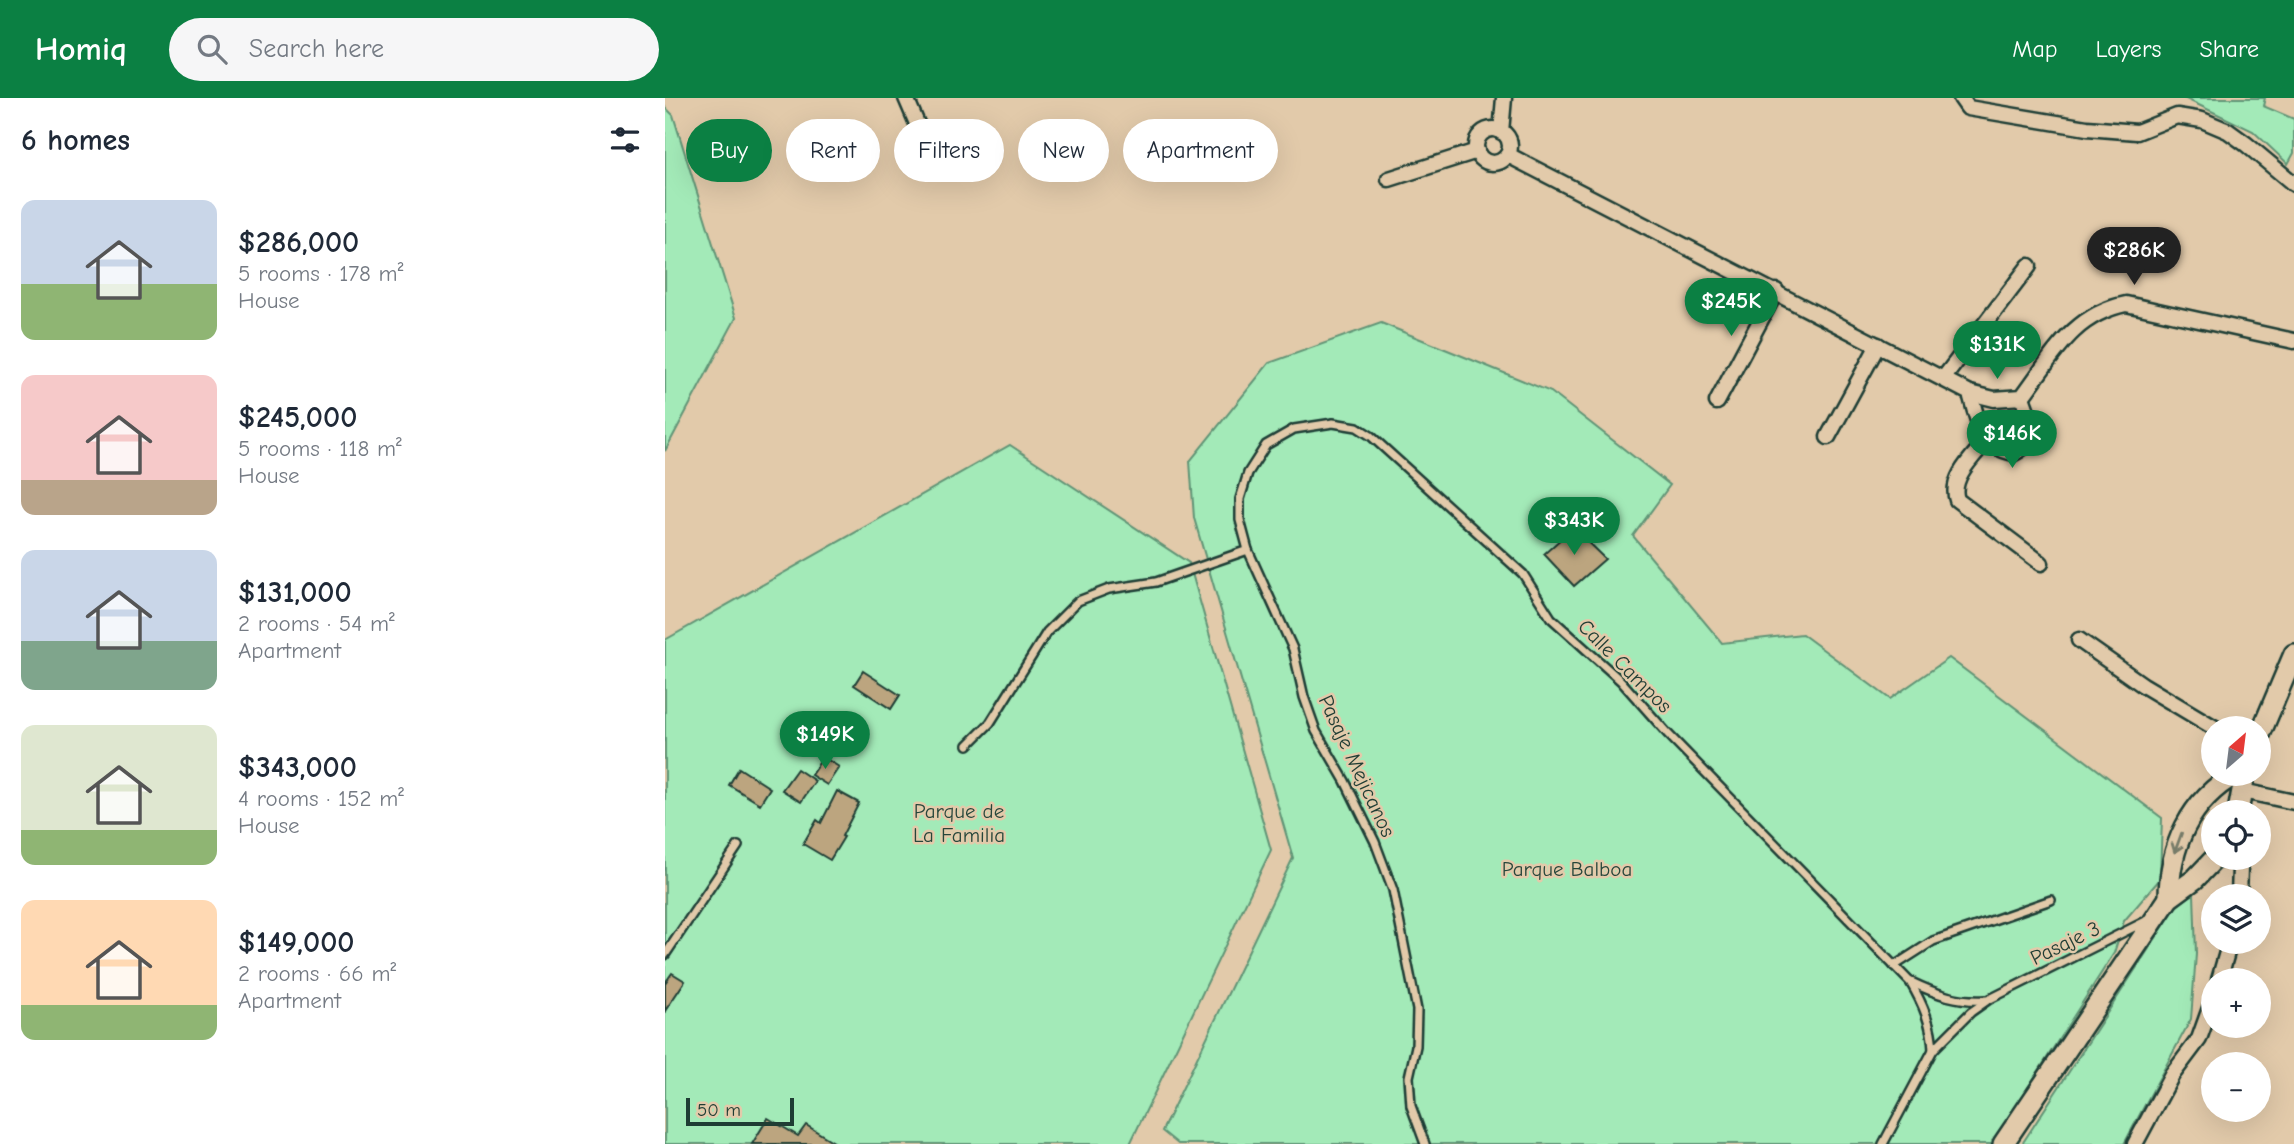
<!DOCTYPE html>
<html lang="en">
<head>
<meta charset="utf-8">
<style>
	:root { --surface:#fff; --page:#f6f6f7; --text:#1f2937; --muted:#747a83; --accent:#0b8043 }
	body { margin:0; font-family:"Comic Neue",sans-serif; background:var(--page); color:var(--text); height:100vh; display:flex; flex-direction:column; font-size:26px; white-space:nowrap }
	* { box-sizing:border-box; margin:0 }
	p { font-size:23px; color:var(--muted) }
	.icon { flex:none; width:38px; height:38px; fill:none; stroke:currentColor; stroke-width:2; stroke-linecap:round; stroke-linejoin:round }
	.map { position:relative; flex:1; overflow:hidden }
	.side { display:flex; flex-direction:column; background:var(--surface); width:665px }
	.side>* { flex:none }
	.hud { position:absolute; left:21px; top:21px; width:665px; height:63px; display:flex; gap:14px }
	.needle { width:46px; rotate:28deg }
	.controls { position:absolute; left:1536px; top:618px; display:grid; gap:14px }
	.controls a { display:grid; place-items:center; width:70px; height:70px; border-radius:50%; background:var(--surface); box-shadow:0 7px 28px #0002; font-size:35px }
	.scale { position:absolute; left:21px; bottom:18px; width:108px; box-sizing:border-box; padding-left:7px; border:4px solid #1f3d34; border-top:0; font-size:19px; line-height:24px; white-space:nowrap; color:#1f3d34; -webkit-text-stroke:5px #e2caaa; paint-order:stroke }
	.price { position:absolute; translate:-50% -60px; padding:0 16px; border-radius:24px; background:var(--accent); color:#fff; font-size:23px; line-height:46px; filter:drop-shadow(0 2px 4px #0008) }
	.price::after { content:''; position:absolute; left:50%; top:42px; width:21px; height:16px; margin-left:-10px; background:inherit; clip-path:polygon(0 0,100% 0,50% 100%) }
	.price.active { background:#222; color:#fff }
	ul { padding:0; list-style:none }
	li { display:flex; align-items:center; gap:21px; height:175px; padding:0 21px }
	li span { display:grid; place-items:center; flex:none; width:196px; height:140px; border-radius:14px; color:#555 }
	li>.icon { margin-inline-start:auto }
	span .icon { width:84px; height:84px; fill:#fffc; stroke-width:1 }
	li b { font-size:30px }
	h2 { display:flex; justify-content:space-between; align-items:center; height:84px; padding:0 21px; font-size:30px }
	.chip { padding:0 24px; border-radius:32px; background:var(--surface); box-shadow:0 7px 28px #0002; font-size:24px; line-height:63px }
	.chip.active { background:var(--accent); color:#fff }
	header { display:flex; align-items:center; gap:42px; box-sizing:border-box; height:98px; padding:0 35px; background:var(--accent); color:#fff }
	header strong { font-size:33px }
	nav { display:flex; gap:38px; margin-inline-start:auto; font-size:24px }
	.search { width:490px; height:63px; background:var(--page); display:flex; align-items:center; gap:18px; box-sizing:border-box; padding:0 24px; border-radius:38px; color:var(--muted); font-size:26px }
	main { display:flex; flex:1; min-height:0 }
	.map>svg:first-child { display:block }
	.green { fill:#a3eab8; stroke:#619476; stroke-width:2 }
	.building { fill:#bca57f; stroke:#1f3d34; stroke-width:2 }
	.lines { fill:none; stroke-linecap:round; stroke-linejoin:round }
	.lane-casing { stroke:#1f3d34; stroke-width:12 }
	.street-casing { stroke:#1f3d34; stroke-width:19 }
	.secondary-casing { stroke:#1f3d34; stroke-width:24 }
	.lane { stroke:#e2caaa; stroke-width:7 }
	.street { stroke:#e2caaa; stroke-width:14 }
	.secondary { stroke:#e2caaa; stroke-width:19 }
	.oneway { stroke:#777c69 }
	.labels { text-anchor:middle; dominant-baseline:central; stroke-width:5; stroke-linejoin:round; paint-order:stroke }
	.street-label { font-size:21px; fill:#1f3d34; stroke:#e2caaa }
	.park-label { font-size:21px; fill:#26463b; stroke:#e2caaa }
</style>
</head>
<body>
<header>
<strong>Homiq</strong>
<div class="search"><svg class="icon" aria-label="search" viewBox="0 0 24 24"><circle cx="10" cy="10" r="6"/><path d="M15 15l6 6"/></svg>Search here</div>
<nav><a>Map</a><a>Layers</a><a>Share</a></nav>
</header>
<main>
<section class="side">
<h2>6 homes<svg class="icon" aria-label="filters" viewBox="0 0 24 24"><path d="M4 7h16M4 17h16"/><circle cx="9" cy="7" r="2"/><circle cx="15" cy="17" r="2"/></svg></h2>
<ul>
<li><span style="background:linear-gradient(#c9d6e8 60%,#8fb573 0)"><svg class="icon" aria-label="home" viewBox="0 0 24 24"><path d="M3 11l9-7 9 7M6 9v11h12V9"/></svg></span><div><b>$286,000</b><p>5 rooms · 178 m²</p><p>House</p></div></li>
<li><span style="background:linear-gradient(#f6c9c9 75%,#b9a48a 0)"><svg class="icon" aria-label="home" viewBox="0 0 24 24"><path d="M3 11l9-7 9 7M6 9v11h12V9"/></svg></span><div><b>$245,000</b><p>5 rooms · 118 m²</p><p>House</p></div></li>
<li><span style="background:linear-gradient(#c9d6e8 65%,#7fa58c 0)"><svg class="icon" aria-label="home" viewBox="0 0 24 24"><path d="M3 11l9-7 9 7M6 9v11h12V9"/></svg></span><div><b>$131,000</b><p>2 rooms · 54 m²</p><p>Apartment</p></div></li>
<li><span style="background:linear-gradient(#dfe7d0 75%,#8fb573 0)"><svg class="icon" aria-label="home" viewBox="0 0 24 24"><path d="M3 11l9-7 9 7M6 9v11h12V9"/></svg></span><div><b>$343,000</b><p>4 rooms · 152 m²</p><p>House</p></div></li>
<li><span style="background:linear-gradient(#ffd9b3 75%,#8fb573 0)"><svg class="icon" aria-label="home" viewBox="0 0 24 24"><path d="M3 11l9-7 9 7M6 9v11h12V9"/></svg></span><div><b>$149,000</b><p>2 rooms · 66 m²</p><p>Apartment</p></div></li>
</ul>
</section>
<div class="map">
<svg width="1629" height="1046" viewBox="0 0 1629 1046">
	<rect width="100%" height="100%" fill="#e2caaa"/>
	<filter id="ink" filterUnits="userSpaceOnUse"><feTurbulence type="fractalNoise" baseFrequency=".0143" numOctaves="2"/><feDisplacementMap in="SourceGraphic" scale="14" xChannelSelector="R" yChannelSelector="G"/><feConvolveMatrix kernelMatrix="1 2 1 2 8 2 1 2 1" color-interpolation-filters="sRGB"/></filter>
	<g filter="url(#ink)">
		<g class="green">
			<path d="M 1519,0 L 1600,0 L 1598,8 L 1629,21 L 1629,55 L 1623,66 L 1588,33 Z"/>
			<path d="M 0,9 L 8,17 L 71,220 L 0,353 Z"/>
			<path d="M 716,225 L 886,294 L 1005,387 L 968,438 L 1057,545 L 1137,536 L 1225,601 L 1284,560 L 1497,720 L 1495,781 L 1459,823 L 1449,855 L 1327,1046 L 513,1046 L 497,1033 L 628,760 L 529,420 L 525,363 L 604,265 Z"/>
			<path d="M 345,347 L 524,465 L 606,752 L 465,1046 L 0,1046 L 0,542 Z"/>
			<path d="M 1529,795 L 1531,856 L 1526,921 L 1459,1046 L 1357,1046 L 1511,809 Z"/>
		</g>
		<g class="building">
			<path d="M 908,430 L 940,461 L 909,488 L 879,456 Z"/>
			<path d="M 198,573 L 235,597 L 226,611 L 189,587 Z"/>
			<path d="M 158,659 L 174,669 L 162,687 L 146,677 Z"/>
			<path d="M 74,670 L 105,690 L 95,706 L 64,687 Z"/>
			<path d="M 132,671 L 150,683 L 136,704 L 117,692 Z"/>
			<path d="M 172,693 L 194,705 L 177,738 L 179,739 L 165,762 L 138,746 L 152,722 L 156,725 Z"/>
			<path d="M 7,875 L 20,883 L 0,913 L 0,885 Z"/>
			<path d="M 103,1020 L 133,1038 L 141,1027 L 172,1046 L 87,1046 Z"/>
		</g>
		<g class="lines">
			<defs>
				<g id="lane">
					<path d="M 303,647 L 325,625 L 382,534 L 413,503 L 444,491 L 491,484 L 583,452"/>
					<path d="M 0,857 L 73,748"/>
					<path d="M 1229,868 L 1268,843 L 1386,802"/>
					<path d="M 1246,884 C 1271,896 1293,904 1321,902"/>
					<path d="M 760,1046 L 746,1008 L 744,979 L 751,948 L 752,912 L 728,792 L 710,744 L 680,683 L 651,633 L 639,599 L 628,551 L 583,452 L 575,422 L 575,401 L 583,375 L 601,347 L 629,331 L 668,325 L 692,329 L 706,338 L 858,476 L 886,520 L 956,583 L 1002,635 L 1245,884 C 1258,906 1267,927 1268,952"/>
					<path d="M 1218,1046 L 1268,952 L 1306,914 L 1323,902 L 1483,822"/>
				</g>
				<g id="street">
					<path d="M 241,0 L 271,70"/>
					<path d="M 1296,0 L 1303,10 L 1422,30 L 1472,34 L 1512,18 L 1537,22 L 1563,33 L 1581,46 L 1629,86"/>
					<circle cx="828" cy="48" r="17"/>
					<path d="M 836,34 L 839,0"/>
					<path d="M 843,57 L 1305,295 L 1329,301 L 1357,299 C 1388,258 1407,217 1461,206 L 1629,243"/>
					<path d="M 724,81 L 812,53"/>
					<path d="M 1278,281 L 1364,168"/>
					<path d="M 1305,295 C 1312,322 1317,350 1349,355 C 1375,343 1365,320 1357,299"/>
					<path d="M 1052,304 L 1111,193"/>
					<path d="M 1163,339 L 1213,247"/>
					<path d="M 1322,342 C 1309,358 1284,380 1292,402 L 1376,465"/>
					<path d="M 1414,542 L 1478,587 L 1550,630"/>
					<path d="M 1578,693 L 1629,704"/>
					<path d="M 1570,760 L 1575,769 L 1574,798"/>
					<path d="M 1554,882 L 1565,844"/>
					<path d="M 1470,1046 L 1507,977 L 1534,941 L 1549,899"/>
				</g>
				<g id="secondary">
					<path d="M 1594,639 L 1629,556"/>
					<path d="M 1573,714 L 1580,676"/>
					<path d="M 1504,800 C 1504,749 1525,702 1571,676"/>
					<path d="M 1338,1046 L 1504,800 L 1530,781 L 1550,760"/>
				</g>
			</defs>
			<use href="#lane" class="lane-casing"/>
			<use href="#street" class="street-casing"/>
			<use href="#secondary" class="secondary-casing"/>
			<use href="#lane" class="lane"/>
			<use href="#street" class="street"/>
			<use href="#secondary" class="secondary"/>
		</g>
		<defs><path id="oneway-shaft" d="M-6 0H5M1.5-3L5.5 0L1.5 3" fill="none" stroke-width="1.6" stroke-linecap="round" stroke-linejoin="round" transform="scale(1.75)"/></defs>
		<use class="oneway" href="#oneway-shaft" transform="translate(1513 745) rotate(110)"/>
	</g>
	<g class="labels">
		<g class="street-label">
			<text transform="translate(960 568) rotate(45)">Calle Campos</text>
			<text transform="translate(692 668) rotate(65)">Pasaje Mejicanos</text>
			<text transform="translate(1400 845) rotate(-26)">Pasaje 3</text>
		</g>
		<g class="park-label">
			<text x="294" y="713">Parque de<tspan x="294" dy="24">La Familia</tspan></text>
			<text x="902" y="771">Parque Balboa</text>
		</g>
	</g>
</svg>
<div class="controls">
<a><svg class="needle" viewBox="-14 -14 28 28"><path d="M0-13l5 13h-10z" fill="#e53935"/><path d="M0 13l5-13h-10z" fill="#747a83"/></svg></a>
<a><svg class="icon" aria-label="locate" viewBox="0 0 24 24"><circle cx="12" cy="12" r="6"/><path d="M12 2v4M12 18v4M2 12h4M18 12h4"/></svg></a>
<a><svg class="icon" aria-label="layers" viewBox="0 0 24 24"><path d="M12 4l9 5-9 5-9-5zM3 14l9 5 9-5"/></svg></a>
<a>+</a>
<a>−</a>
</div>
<div class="scale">50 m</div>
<b class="price active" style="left:1469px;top:189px">$286K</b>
<b class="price" style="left:1066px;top:240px">$245K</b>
<b class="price" style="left:1332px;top:283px">$131K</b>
<b class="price" style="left:1347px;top:372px">$146K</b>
<b class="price" style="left:909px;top:459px">$343K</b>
<b class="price" style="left:160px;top:673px">$149K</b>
<div class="hud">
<a class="chip active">Buy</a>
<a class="chip">Rent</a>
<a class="chip">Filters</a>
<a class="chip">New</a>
<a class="chip">Apartment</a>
</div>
</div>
</main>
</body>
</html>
